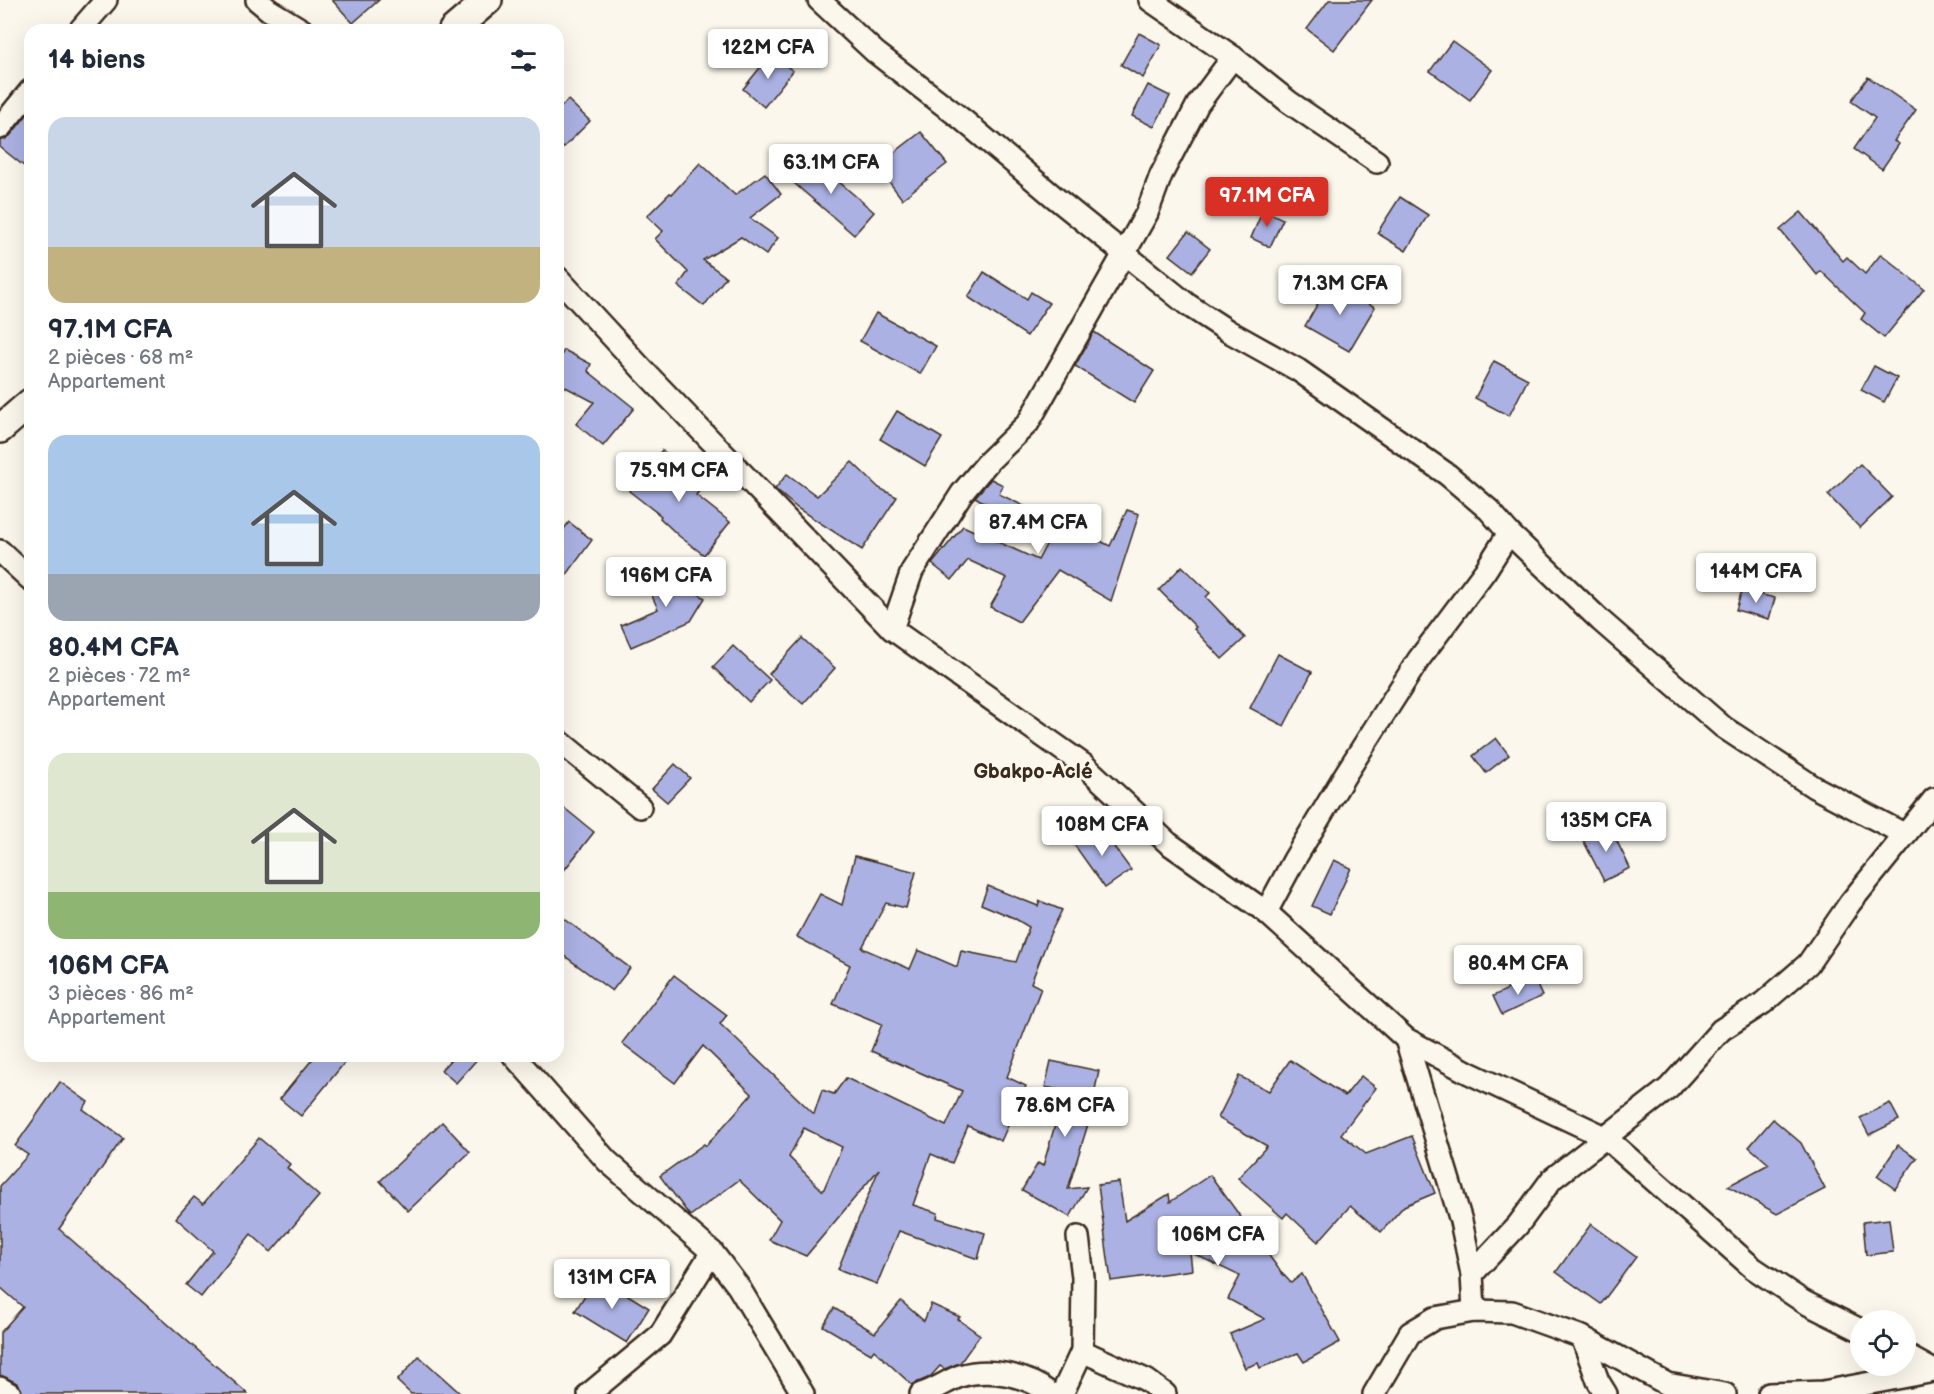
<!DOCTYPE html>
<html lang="fr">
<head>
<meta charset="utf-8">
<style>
	:root { --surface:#fff; --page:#f2f2f3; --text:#1f2937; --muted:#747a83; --accent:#d93025 }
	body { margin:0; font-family:"Balsamiq Sans",sans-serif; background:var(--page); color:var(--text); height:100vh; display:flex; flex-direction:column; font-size:22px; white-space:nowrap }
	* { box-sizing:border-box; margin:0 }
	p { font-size:20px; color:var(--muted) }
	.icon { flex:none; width:33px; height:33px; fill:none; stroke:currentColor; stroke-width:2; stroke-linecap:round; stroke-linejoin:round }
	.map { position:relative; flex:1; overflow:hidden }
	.panel { position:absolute; left:24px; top:24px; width:540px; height:1038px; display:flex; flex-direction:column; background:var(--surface); border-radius:18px; box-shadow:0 6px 24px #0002 }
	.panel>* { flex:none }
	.fabs { position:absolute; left:1850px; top:1310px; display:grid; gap:12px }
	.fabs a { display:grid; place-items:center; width:66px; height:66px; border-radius:50%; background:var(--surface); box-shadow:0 6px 24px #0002; font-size:30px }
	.price { position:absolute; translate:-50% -51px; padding:0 14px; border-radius:6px; background:#fff; color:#222; font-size:20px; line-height:39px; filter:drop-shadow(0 2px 3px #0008) }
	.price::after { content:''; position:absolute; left:50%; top:36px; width:18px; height:14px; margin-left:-9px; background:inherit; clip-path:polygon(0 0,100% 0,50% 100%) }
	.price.current { background:var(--accent); color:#fff }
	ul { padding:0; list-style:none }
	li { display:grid; align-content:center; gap:12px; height:318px; padding:0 24px }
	li span { display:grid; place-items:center; height:186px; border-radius:18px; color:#555 }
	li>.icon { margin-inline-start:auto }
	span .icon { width:108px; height:108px; fill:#fffc; stroke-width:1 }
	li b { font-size:26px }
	h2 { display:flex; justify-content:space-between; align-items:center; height:72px; padding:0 24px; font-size:26px }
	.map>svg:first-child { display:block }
	.building { fill:#abb2e3; stroke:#3b2a1e; stroke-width:1.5; fill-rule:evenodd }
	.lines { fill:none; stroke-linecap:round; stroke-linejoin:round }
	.minor-casing { stroke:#3b2a1e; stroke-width:26 }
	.tertiary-casing { stroke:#3b2a1e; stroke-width:32 }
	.minor { stroke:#fbf7ec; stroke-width:21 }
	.tertiary { stroke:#fbf7ec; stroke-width:27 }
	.labels { text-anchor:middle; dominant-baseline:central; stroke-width:6; stroke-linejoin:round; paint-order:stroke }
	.quarter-label { font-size:20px; font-weight:bold; fill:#3b2a1e; stroke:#fbf7ec }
</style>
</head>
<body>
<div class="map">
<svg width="1934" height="1394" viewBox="0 0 1934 1394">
	<rect width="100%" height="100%" fill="#fbf7ec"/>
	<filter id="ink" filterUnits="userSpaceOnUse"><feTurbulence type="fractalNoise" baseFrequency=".0167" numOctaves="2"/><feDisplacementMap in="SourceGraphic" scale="12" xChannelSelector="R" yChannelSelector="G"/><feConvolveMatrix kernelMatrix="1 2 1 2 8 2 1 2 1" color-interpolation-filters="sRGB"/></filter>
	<g filter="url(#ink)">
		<g class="building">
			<path d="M 332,0 L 379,0 L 353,23 Z"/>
			<path d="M 1329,0 L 1372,0 L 1334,50 L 1307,29 Z"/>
			<path d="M 1139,33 L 1161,45 L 1143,78 L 1121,65 Z"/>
			<path d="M 1452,41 L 1492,70 L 1470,100 L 1430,71 Z"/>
			<path d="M 771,54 L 793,71 L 764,107 L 743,89 Z"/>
			<path d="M 1868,77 L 1916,110 L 1894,141 L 1899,144 L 1882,169 L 1854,149 L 1875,118 L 1851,101 Z"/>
			<path d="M 1148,85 L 1170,96 L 1154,127 L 1132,116 Z"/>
			<path d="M 568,100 L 590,121 L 558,153 L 558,110 Z"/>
			<path d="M 30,111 L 30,171 L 0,147 L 0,140 L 10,136 Z"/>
			<path d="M 921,132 L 947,164 L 902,199 L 877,166 Z"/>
			<path d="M 809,156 L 874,212 L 854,235 L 787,177 Z"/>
			<path d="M 700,163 L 735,195 L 765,173 L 781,194 L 750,218 L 778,238 L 766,255 L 741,237 L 703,260 L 726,277 L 704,306 L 678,286 L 688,272 L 655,239 L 663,231 L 647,216 L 670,193 L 672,194 Z"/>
			<path d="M 1400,197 L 1428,215 L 1406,251 L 1377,233 Z"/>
			<path d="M 1263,210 L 1283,219 L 1270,247 L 1251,238 Z"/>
			<path d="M 1801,212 L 1843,261 L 1847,257 L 1865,274 L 1881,254 L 1924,289 L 1884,338 L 1861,319 L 1865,313 L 1821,271 L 1817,275 L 1780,230 Z"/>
			<path d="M 1188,232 L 1210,249 L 1192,272 L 1170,255 Z"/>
			<path d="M 984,272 L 1027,299 L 1031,292 L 1049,303 L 1027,336 L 968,297 Z"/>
			<path d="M 1330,282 L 1375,307 L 1349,351 L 1305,326 Z"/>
			<path d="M 876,313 L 936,346 L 920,374 L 860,341 Z"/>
			<path d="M 1094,332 L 1154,371 L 1134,403 L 1075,366 Z"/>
			<path d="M 564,350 L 591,364 L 588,371 L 634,408 L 603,446 L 576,424 L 594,402 L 558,383 L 558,362 Z"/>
			<path d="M 1494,361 L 1528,379 L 1509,416 L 1475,398 Z"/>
			<path d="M 1874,366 L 1897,378 L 1884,402 L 1861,390 Z"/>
			<path d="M 897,411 L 942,438 L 925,466 L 880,439 Z"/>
			<path d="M 662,450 L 684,468 L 681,473 L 700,490 L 696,495 L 730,522 L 704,555 L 679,536 L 660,518 L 661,516 L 629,491 Z"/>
			<path d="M 852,462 L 879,488 L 897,497 L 862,550 L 797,508 L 775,489 L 787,474 L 817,496 Z"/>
			<path d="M 1860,464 L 1892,497 L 1860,528 L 1828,495 Z"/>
			<path d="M 991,479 L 1003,485 L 999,494 L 1036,512 L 1038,509 L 1110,546 L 1127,510 L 1139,514 L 1111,601 L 1058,570 L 1019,622 L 990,607 L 1007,578 L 968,560 L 952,580 L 932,564 L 963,526 L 1038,560 L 1048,541 L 975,497 Z"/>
			<path d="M 569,522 L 592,540 L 558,587 L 558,537 Z"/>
			<path d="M 700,561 L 682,583 L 705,598 L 691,621 L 631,647 L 621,625 L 658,609 L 647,585 Z"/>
			<path d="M 1182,566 L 1210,593 L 1206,597 L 1245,638 L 1222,659 L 1194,629 L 1196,627 L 1159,590 Z"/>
			<path d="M 1742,590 L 1775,598 L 1769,619 L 1736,610 Z"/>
			<path d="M 802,638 L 835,668 L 803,704 L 769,674 Z"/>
			<path d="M 733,646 L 770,680 L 749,702 L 713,667 Z"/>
			<path d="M 1278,654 L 1312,672 L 1284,726 L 1250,708 Z"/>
			<path d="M 1496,738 L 1509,755 L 1486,773 L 1473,756 Z"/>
			<path d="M 675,764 L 690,778 L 667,802 L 652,789 Z"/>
			<path d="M 558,803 L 594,832 L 558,878 Z"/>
			<path d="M 1098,825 L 1131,870 L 1105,888 L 1073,843 Z"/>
			<path d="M 1609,825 L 1630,868 L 1604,881 L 1582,838 Z"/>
			<path d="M 855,856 L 916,872 L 906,908 L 886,903 L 862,948 L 910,969 L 918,950 L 957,967 L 961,951 L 1016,962 L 1029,927 L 1014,918 L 981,904 L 988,886 L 1038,906 L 1040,901 L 1062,910 L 1050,934 L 1031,983 L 1041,988 L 1007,1077 L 1026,1086 L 1001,1141 L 968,1126 L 952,1163 L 931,1154 L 913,1205 L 938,1213 L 937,1218 L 985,1233 L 978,1259 L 899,1231 L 877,1284 L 838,1269 L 879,1169 L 806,1256 L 769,1240 L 780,1220 L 739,1180 L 690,1216 L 660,1176 L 704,1144 L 706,1146 L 752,1094 L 703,1046 L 675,1083 L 622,1043 L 674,975 L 727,1015 L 720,1024 L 814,1114 L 822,1090 L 834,1094 L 846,1078 L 946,1126 L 962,1091 L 871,1051 L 882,1024 L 833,1004 L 850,965 L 797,937 L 820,894 L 842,905 ZM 804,1128 L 842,1147 L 823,1191 L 789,1157 Z"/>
			<path d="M 1334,860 L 1351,868 L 1330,914 L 1312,906 Z"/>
			<path d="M 558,914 L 630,968 L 612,991 L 558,951 Z"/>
			<path d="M 1533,977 L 1542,996 L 1502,1015 L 1493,996 Z"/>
			<path d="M 315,1056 L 350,1056 L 301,1116 L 280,1099 Z"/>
			<path d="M 454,1056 L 480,1056 L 456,1083 L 441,1070 Z"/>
			<path d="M 1290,1060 L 1345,1096 L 1361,1076 L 1376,1088 L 1341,1134 L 1366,1154 L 1412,1136 L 1435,1193 L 1404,1206 L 1381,1232 L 1350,1206 L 1318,1242 L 1287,1213 L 1283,1218 L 1238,1178 L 1267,1146 L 1218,1118 L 1239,1076 L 1269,1091 Z"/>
			<path d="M 1051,1061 L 1099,1071 L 1091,1108 L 1093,1108 L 1068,1189 L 1087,1187 L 1070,1217 L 1022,1190 L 1038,1163 L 1043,1166 L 1065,1091 L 1045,1087 Z"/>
			<path d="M 60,1082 L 88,1102 L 83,1109 L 123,1138 L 59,1229 L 248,1394 L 23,1394 L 17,1383 L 0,1375 L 0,1333 L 23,1307 L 0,1287 L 0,1186 L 28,1155 L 15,1146 Z"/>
			<path d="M 1890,1103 L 1899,1120 L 1869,1135 L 1860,1118 Z"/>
			<path d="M 1773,1119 L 1801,1143 L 1825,1189 L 1777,1214 L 1728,1186 L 1769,1164 L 1749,1147 Z"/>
			<path d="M 442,1122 L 470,1152 L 408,1211 L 380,1181 Z"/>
			<path d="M 259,1138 L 290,1164 L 287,1168 L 319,1196 L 271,1252 L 251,1234 L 201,1297 L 186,1285 L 213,1251 L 176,1218 L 194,1197 L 203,1204 Z"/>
			<path d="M 1898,1145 L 1917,1158 L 1895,1189 L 1877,1176 Z"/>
			<path d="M 1210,1175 L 1281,1272 L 1291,1283 L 1302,1274 L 1340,1342 L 1304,1362 L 1298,1353 L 1260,1368 L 1258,1363 L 1245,1368 L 1230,1334 L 1265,1319 L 1228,1299 L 1240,1276 L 1190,1252 L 1192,1270 L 1111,1281 L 1098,1185 L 1119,1182 L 1125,1221 L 1169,1194 L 1170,1202 Z"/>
			<path d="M 1889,1219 L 1893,1252 L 1866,1255 L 1863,1222 Z"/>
			<path d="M 1591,1224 L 1636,1257 L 1601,1304 L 1556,1272 Z"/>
			<path d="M 597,1276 L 649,1308 L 627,1343 L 575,1311 Z"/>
			<path d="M 901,1301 L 924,1321 L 931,1304 L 960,1317 L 958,1319 L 980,1335 L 960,1363 L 945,1369 L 940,1366 L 930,1377 L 912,1385 L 874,1350 L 871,1354 L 823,1326 L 834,1308 L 875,1333 Z"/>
			<path d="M 419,1356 L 461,1394 L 411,1394 L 397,1381 Z"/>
		</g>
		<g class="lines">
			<defs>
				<g id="minor">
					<path d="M 257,0 L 269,10 L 302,30"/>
					<path d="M 819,0 L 875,52 L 963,120 L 1053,196 L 1188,305 L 1228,331 L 1298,370 L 1448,475 L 1489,510 L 1509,533 L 1601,621 L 1723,727 L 1814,787 L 1904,834"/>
					<path d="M 1150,0 L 1233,57 L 1289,102 L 1377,162"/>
					<path d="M 80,30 L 106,0"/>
					<path d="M 0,128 L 30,91"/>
					<path d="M 558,278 L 643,370 L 892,629 L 1084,765 L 1168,843 L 1266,912 L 1406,1039 L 1469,1073 L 1605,1137 L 1753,1268 L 1804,1302 L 1860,1330"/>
					<path d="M 0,551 L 30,579"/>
					<path d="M 892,629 L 912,571 L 962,493 L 989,461 L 1028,423 L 1147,213 L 1161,175 L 1198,104 L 1233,57"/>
					<path d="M 558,740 L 640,807"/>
					<path d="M 1266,912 L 1294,860 L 1345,775 L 1419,659 L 1485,571 L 1509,533"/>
					<path d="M 1406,1039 L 1461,1221 L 1472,1274 L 1474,1311"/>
					<path d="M 514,1056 L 607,1161 L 712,1252 L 738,1286 L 803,1394"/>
					<path d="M 1472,1274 L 1518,1225 L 1552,1179 L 1669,1088 L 1721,1030 L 1763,1003 L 1808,964 L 1850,903 L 1934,799"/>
					<path d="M 1582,1337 L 1598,1381 L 1606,1394"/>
					<path d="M 1082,1351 L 1146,1380 L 1165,1394"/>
					<path d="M 1905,1355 L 1934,1371"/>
					<path d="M 0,1388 L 10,1394"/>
					<path d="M 589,1394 L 660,1335 L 712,1252"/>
					<path d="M 921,1394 C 935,1390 947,1381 960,1376 C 990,1367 1027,1375 1051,1394"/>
					<path d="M 1062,1394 L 1082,1351 L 1083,1277 L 1078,1237"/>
					<path d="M 1374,1394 L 1410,1333 L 1435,1318 L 1474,1311 L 1512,1312 L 1582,1337 L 1667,1384 L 1725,1394"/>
					<path d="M 1769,1394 L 1823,1392 L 1934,1371"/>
				</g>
				<g id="tertiary">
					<path d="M 453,30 L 488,0"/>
					<path d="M 0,429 L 30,403"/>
				</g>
			</defs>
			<use href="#minor" class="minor-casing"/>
			<use href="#tertiary" class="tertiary-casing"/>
			<use href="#minor" class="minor"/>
			<use href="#tertiary" class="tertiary"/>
		</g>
	</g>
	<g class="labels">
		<g class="quarter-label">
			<text x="1033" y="772">Gbakpo-Aclé</text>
		</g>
	</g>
</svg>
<div class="fabs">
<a><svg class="icon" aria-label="locate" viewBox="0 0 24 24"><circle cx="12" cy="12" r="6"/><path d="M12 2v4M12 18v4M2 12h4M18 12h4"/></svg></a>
</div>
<b class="price" style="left:768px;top:80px">122M CFA</b>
<b class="price" style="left:831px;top:195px">63.1M CFA</b>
<b class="price current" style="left:1267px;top:228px">97.1M CFA</b>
<b class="price" style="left:1340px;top:316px">71.3M CFA</b>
<b class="price" style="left:679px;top:503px">75.9M CFA</b>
<b class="price" style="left:1038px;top:555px">87.4M CFA</b>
<b class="price" style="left:1756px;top:604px">144M CFA</b>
<b class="price" style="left:666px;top:608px">196M CFA</b>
<b class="price" style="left:1606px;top:853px">135M CFA</b>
<b class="price" style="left:1102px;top:857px">108M CFA</b>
<b class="price" style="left:1518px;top:996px">80.4M CFA</b>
<b class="price" style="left:1065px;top:1138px">78.6M CFA</b>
<b class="price" style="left:1218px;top:1267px">106M CFA</b>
<b class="price" style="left:612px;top:1310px">131M CFA</b>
<section class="panel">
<h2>14 biens<svg class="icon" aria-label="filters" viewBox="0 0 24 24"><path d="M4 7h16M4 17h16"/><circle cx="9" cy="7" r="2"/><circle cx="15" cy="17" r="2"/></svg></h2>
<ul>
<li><span style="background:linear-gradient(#c9d6e8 70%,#c2b280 0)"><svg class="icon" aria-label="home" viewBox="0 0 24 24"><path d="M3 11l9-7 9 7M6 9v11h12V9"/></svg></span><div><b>97.1M CFA</b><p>2 pièces · 68 m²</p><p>Appartement</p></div></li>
<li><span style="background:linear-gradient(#a9c7e8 75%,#9aa5b1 0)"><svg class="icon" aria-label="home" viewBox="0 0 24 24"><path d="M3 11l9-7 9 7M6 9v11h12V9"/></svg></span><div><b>80.4M CFA</b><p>2 pièces · 72 m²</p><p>Appartement</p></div></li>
<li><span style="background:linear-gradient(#dfe7d0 75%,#8fb573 0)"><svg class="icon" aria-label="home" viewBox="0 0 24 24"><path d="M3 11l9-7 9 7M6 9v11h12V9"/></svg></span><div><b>106M CFA</b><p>3 pièces · 86 m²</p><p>Appartement</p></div></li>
</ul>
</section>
</div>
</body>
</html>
